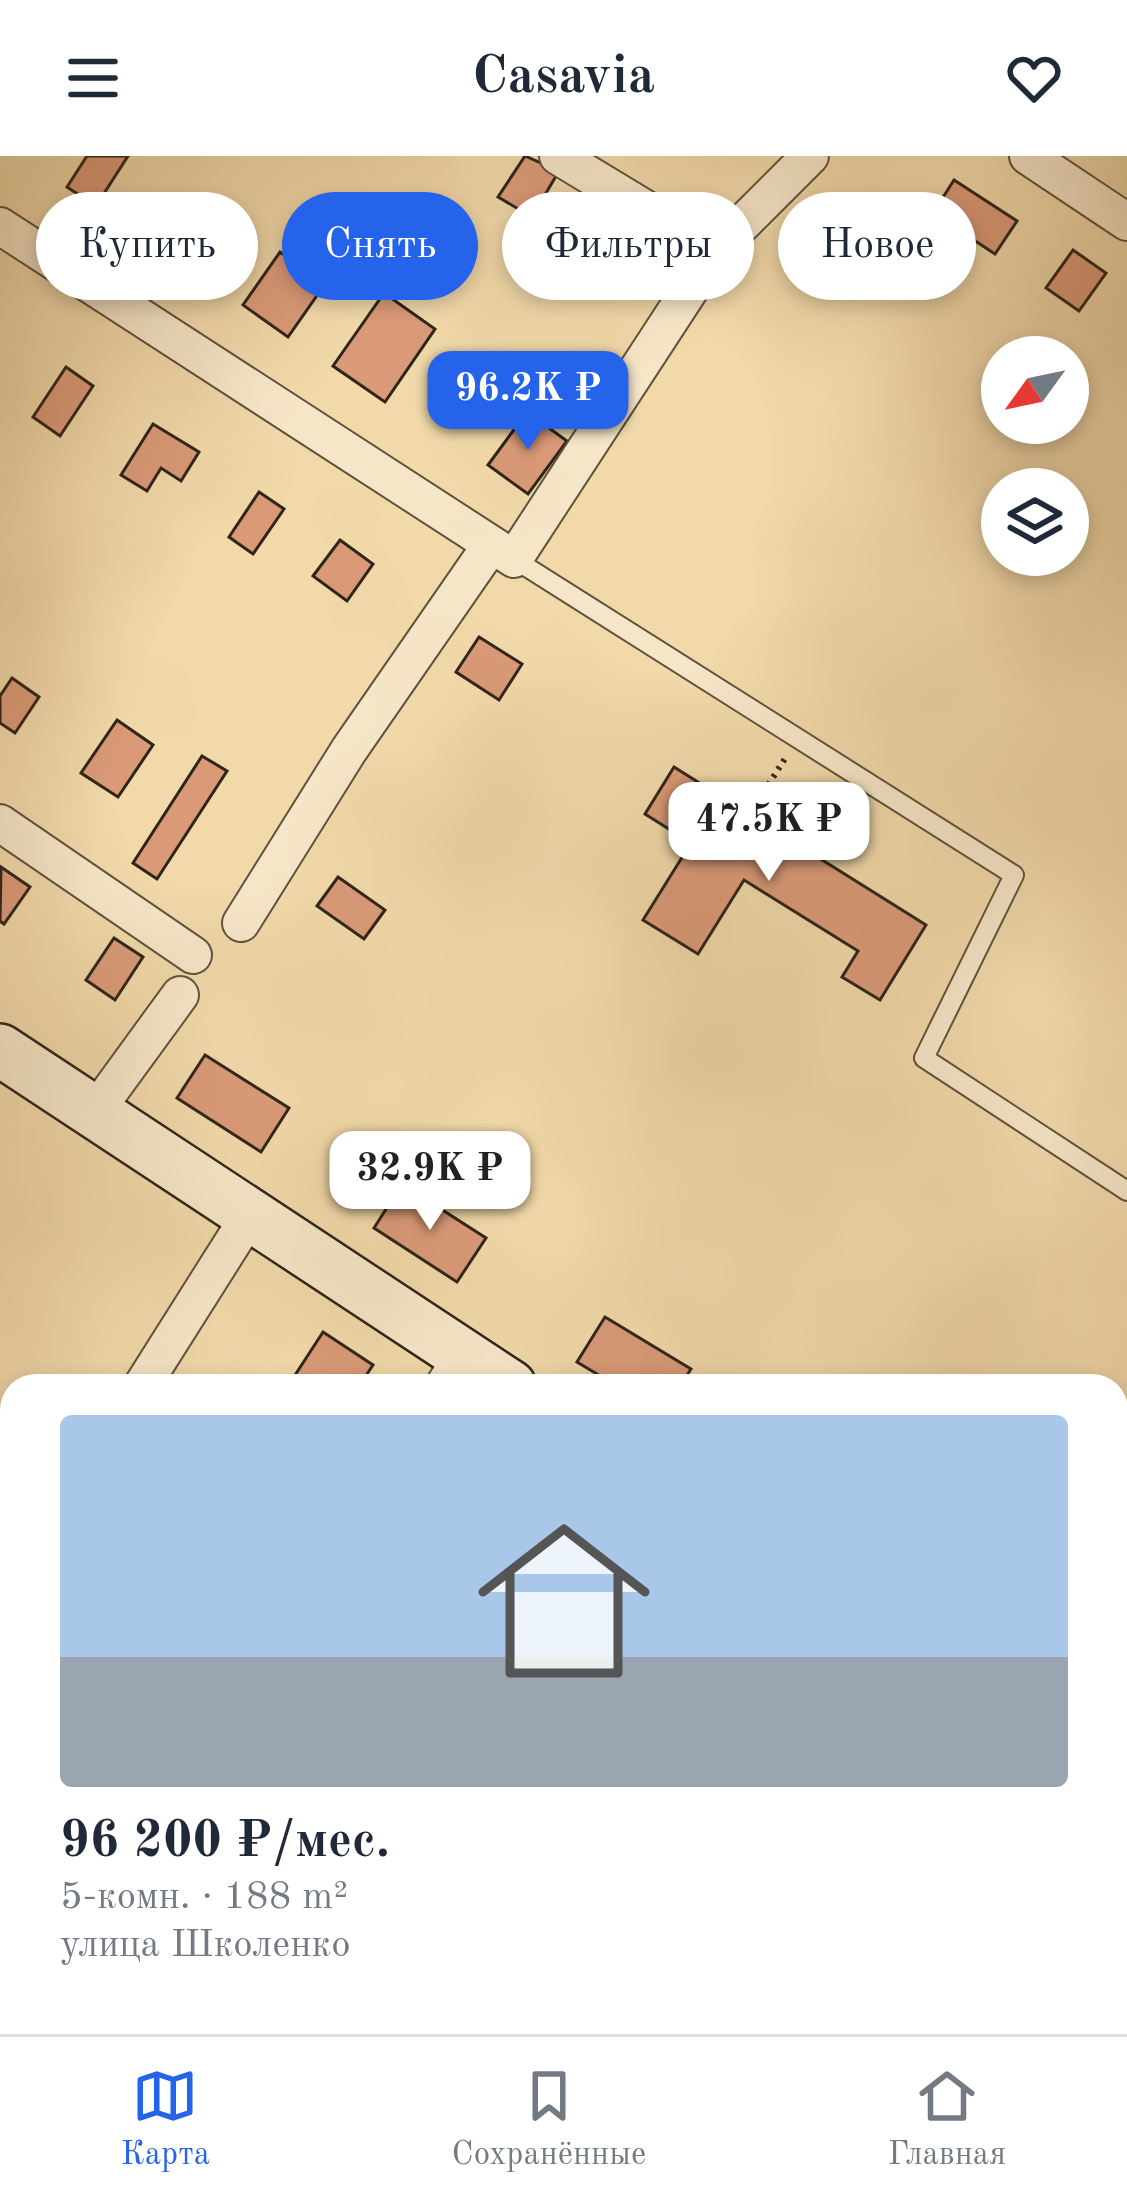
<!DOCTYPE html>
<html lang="ru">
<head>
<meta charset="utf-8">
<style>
	:root { --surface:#fff; --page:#f6f6f7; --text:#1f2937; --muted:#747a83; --line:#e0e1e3; --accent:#2563eb }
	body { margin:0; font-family:"Old Standard TT",serif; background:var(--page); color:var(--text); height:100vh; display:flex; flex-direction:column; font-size:45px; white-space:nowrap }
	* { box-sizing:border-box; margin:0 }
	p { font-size:39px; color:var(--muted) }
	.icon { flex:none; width:66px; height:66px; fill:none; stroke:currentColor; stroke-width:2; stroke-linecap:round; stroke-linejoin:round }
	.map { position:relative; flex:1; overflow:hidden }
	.details { position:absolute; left:0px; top:1218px; width:1128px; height:660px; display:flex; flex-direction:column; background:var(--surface); border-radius:36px 36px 0 0; box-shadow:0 6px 18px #0003 }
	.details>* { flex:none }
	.hud { position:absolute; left:36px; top:36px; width:1056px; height:108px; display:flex; gap:24px }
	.needle { width:78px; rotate:237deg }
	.buttons { position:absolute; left:981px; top:180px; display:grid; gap:24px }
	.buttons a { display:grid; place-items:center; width:108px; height:108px; border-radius:50%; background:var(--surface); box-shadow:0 6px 18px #0003; font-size:60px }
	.price { position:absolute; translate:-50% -102px; padding:0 27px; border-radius:24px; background:#fff; color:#222; font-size:39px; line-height:78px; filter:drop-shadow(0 3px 6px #0008) }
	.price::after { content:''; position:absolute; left:50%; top:72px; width:36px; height:27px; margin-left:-18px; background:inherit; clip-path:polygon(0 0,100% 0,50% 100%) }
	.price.selected { background:var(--accent); color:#fff }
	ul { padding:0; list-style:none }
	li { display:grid; align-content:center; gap:24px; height:636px; padding:0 60px }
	li span { display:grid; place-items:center; height:372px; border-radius:12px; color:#555 }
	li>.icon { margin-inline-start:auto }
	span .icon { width:216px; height:216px; fill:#fffc; stroke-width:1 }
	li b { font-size:51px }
	.pill { padding:0 42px; border-radius:54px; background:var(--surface); box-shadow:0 6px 18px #0003; font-size:42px; line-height:108px }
	.pill.selected { background:var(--accent); color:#fff }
	header { display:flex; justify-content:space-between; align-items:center; height:156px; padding:0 60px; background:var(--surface); font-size:54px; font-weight:700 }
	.menu { display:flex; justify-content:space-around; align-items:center; height:168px; border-top:3px solid var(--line); background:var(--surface); font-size:33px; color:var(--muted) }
	.menu a { display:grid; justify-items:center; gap:6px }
	.menu .selected { color:var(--accent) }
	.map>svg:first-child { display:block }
	.building { fill:#da9a78; stroke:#2e2519; stroke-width:3 }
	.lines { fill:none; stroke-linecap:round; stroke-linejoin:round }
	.lane-casing { stroke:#5f523d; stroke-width:22 }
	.street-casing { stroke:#5f523d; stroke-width:40 }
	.secondary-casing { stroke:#2e2519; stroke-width:56 }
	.path { stroke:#2e2519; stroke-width:6; stroke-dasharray:3 6; stroke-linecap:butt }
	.lane { stroke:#f6e6c8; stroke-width:18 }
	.street { stroke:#f6e6c8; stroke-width:36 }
	.secondary { stroke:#f6e6c8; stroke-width:51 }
</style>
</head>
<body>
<header><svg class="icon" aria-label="menu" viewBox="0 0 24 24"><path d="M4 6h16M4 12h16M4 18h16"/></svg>Casavia<svg class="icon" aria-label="heart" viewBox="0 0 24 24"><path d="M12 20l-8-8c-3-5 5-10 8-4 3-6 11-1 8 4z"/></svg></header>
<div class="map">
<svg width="1127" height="1878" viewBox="0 0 1127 1878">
	<rect width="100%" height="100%" fill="#f1d9aa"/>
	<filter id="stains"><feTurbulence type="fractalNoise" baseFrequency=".00167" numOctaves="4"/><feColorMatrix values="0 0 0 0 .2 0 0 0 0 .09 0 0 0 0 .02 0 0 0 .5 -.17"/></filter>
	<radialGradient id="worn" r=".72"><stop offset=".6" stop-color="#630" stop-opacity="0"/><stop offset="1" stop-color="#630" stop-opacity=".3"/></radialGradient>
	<g class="building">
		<path d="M 87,0 L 128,0 L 96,50 L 67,31 Z"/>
		<path d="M 525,0 L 559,15 L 532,61 L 498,41 Z"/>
		<path d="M 954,24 L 1017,65 L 995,98 L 933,57 Z"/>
		<path d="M 186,38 L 215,57 L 182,107 L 152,88 Z"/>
		<path d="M 605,44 L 640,68 L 612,110 L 577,86 Z"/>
		<path d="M 1073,94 L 1106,117 L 1079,155 L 1046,132 Z"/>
		<path d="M 280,96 L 325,128 L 288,181 L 243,149 Z"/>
		<path d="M 384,137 L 435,173 L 385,246 L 333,210 Z"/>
		<path d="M 66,211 L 93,230 L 60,280 L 33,261 Z"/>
		<path d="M 527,256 L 567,285 L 528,338 L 488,309 Z"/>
		<path d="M 153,268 L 199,296 L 181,325 L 161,312 L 147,335 L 121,319 Z"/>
		<path d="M 259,336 L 284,353 L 253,398 L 229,381 Z"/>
		<path d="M 340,384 L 373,408 L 347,445 L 313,420 Z"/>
		<path d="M 479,481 L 522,508 L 499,544 L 456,516 Z"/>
		<path d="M 12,522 L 39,541 L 15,577 L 0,567 L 0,540 Z"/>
		<path d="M 117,564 L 153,589 L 118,641 L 81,617 Z"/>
		<path d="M 202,600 L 227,615 L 157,723 L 133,707 Z"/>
		<path d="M 674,611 L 926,769 L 880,844 L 842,821 L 858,795 L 744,724 L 698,798 L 643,764 L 691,687 L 645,658 Z"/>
		<path d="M 1,711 L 30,731 L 4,768 L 0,765 Z"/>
		<path d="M 338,721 L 385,754 L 364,783 L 317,750 Z"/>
		<path d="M 114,782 L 143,801 L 115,844 L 86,824 Z"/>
		<path d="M 205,899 L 289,952 L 261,996 L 177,942 Z"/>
		<path d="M 402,1028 L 486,1082 L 457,1126 L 374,1072 Z"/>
		<path d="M 605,1161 L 691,1213 L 680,1230 L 617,1230 L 577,1206 Z"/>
		<path d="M 323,1176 L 373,1209 L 359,1230 L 288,1230 Z"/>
		<path d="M 12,1566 L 12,1673 L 0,1691 L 0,1584 Z"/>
		<path d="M 1116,1712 L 1127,1719 L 1127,1792 L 1116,1784 Z"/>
	</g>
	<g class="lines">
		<defs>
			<g id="lane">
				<path d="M 514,403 L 1014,719 L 924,902 L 1127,1035"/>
				<path d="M 433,1230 L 453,1198"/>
				<path d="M 0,1783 L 12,1764"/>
				<path d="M 1116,1835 L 1127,1842"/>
			</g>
			<g id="street">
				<path d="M 558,0 L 715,95"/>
				<path d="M 1028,0 L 1127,66"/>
				<path d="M 0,70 L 514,403 L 715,95 L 810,0"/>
				<path d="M 0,667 L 193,799"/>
				<path d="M 241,767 L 349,594 L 491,389"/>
				<path d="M 94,957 L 180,839"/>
				<path d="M 142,1230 L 250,1059"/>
				<path d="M 0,1456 L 12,1437"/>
			</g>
			<g id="secondary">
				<path d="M 0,894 L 510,1230"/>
				<path d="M 1116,1629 L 1127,1636"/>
			</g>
		</defs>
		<use href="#lane" class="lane-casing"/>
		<use href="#street" class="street-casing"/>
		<use href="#secondary" class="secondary-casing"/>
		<path class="path" d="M 749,659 L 786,601"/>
		<use href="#lane" class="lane"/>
		<use href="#street" class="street"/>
		<use href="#secondary" class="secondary"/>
	</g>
	<rect width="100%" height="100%" filter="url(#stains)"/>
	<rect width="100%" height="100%" fill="url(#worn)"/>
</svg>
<div class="buttons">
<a><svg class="needle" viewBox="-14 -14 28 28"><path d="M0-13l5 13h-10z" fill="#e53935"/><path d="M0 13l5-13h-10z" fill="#747a83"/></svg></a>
<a><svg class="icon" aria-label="layers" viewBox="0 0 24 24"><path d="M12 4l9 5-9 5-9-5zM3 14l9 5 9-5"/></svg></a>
</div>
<b class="price selected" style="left:528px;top:297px">96.2K ₽</b>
<b class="price" style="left:769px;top:728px">47.5K ₽</b>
<b class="price" style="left:430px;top:1077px">32.9K ₽</b>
<div class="hud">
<a class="pill">Купить</a>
<a class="pill selected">Снять</a>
<a class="pill">Фильтры</a>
<a class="pill">Новое</a>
</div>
<section class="details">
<ul>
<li><span style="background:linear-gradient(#a9c7e8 65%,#9aa5b1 0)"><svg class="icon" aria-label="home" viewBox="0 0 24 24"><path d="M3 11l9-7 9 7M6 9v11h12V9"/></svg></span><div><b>96 200 ₽/мес.</b><p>5-комн. · 188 m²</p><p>улица Школенко</p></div></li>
</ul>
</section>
</div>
<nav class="menu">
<a class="selected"><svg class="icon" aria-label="map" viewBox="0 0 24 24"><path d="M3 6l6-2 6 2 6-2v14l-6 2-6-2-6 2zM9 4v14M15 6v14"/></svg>Карта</a>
<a><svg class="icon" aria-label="saved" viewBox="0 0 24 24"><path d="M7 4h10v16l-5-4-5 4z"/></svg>Сохранённые</a>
<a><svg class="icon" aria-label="home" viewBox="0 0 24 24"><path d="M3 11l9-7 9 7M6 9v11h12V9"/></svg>Главная</a>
</nav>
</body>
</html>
